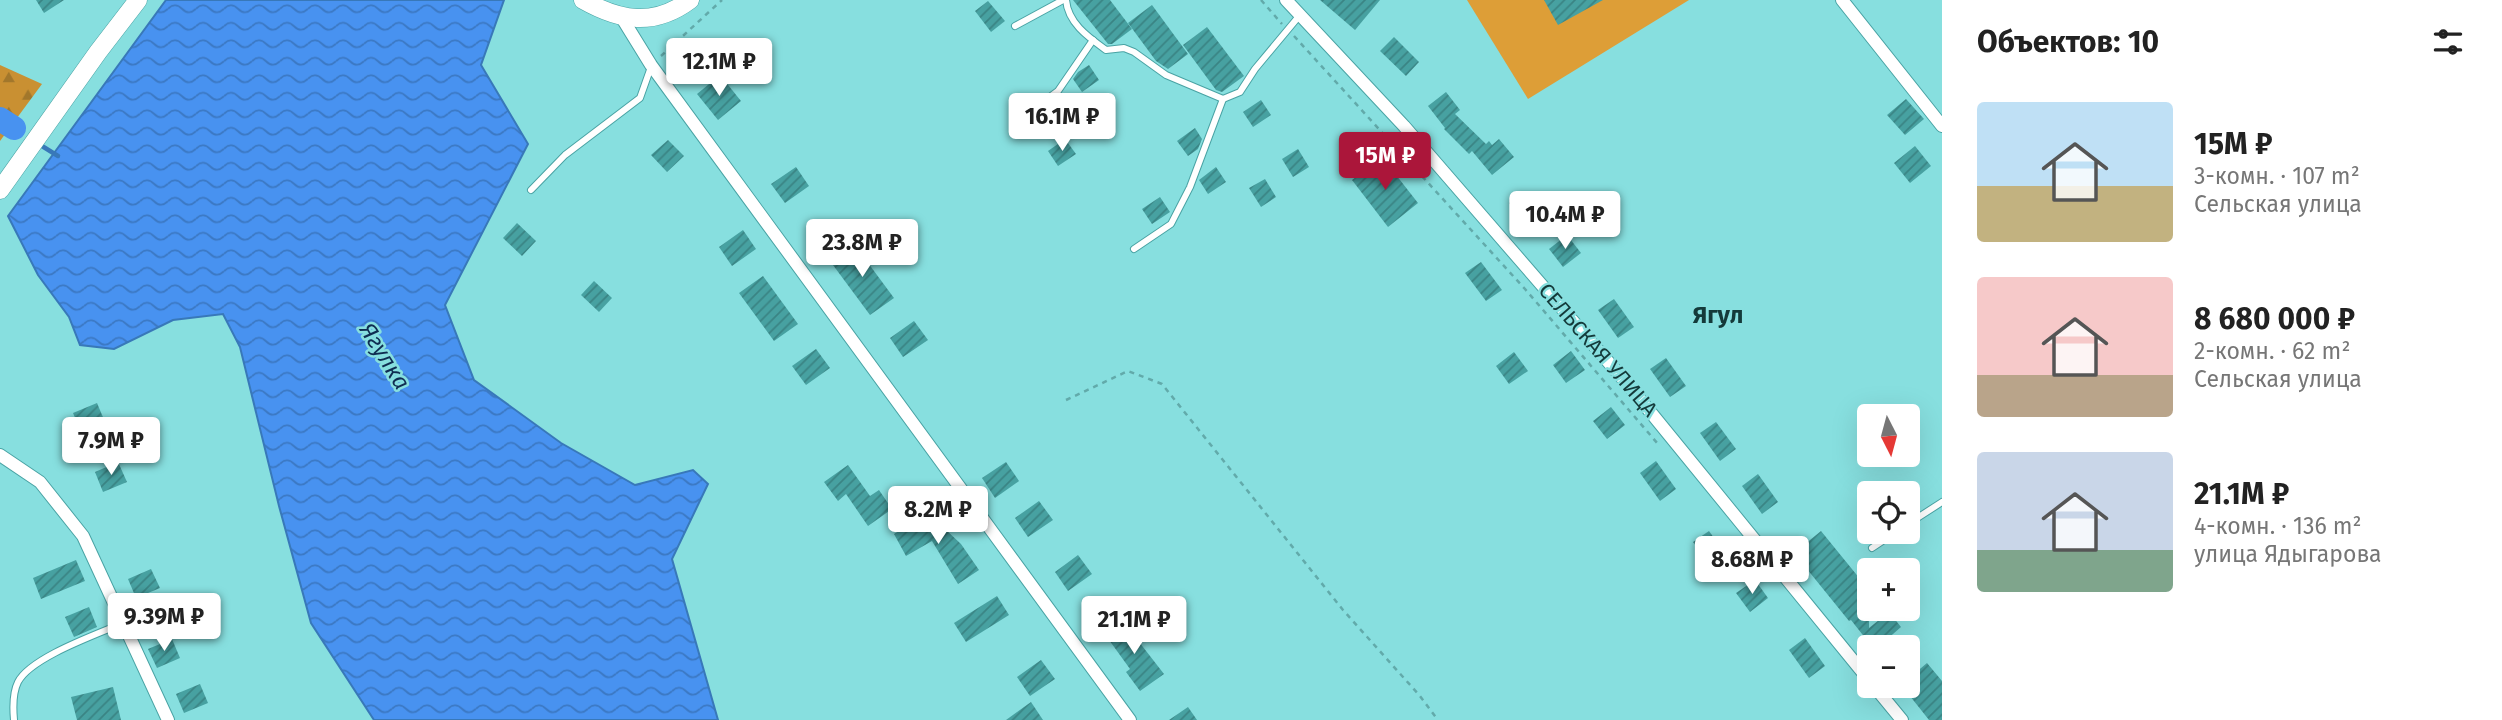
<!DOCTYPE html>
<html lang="ru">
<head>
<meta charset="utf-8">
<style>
	:root { --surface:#fff; --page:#f2f2f2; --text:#222; --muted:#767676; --accent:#ab163a }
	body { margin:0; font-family:"Fira Sans",sans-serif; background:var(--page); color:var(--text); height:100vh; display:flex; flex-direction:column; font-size:26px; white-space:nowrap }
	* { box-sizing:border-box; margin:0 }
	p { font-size:23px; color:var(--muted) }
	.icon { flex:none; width:38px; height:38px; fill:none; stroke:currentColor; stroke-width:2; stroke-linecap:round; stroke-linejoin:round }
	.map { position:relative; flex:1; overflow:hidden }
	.details { display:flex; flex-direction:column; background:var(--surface); width:560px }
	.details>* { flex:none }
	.needle { width:46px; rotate:174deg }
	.buttons { position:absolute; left:1857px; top:404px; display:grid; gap:14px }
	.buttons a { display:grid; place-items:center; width:63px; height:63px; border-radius:7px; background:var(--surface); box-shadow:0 7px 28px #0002; font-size:35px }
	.price { position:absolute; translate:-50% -60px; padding:0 16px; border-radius:7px; background:#fff; color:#222; font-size:23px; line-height:46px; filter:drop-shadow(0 2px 4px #0008) }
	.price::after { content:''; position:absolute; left:50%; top:42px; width:21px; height:16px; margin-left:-10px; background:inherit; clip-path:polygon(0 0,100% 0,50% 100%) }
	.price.selected { background:var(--accent); color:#fff }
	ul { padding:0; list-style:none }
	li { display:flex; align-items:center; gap:21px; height:175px; padding:0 35px }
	li span { display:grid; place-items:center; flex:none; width:196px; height:140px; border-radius:7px; color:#555 }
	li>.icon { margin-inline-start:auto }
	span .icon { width:84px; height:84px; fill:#fffc; stroke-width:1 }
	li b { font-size:30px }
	h2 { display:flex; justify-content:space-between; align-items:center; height:84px; padding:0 35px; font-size:30px }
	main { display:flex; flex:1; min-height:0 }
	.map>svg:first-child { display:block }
	.grass { fill:#dd9e37 }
	.forest { fill:url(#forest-firs) }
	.water { fill:url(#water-waves); stroke:#3878b9; stroke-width:2 }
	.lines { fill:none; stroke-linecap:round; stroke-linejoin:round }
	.stream { stroke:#3878b9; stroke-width:4.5 }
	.river { stroke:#4892f0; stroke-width:24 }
	.building { fill:url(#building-hatch) }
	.lane-casing { stroke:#49a3a4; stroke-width:8 }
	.street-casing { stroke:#49a3a4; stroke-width:14 }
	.secondary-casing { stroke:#49a3a4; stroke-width:19 }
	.path { stroke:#62aaaa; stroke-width:2.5; stroke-dasharray:5 5; stroke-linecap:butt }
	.lane { stroke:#fff; stroke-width:6 }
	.street { stroke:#fff; stroke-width:12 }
	.secondary { stroke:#fff; stroke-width:18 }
	.labels { text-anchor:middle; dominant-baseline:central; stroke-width:5; stroke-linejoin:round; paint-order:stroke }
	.street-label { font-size:21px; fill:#143a3a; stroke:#87dfdf }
	.water-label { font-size:23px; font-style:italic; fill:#0f2c51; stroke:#87dfdf }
	.quarter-label { font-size:24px; font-weight:bold; fill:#143a3a; stroke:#87dfdf }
</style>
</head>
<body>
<main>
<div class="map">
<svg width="1942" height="720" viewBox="0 0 1942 720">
	<defs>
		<pattern id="forest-firs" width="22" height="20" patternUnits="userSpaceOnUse" patternTransform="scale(1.75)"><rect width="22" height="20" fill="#c99032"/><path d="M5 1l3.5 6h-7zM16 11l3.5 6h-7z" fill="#a2772b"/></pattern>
		<pattern id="water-waves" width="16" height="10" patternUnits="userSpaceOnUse" patternTransform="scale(1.75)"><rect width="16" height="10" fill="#4892f0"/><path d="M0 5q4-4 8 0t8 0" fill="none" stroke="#3b78c3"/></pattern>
		<pattern id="building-hatch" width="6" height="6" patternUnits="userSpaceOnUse" patternTransform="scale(1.75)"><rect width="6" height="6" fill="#47a1a1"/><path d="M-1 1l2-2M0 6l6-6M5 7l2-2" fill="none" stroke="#3a8484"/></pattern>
	</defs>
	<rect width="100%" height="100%" fill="#87dfdf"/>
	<path class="grass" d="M 1467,0 L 1689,0 L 1528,99 Z"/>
	<path class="forest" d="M 0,65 L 42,84 L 0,141 Z"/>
	<path class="water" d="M 166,0 L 504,0 L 481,65 L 528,144 L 445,305 L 474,380 L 561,443 L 635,485 L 693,470 L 708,484 L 672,559 L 718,720 L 374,720 L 311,623 L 279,506 L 240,347 L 223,314 L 173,320 L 114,349 L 80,345 L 69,317 L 38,275 L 8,216 Z"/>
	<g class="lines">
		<path class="stream" d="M 42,146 L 58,156"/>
		<path class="river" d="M 0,119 L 14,128"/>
	</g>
	<g class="building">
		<path d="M 36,0 L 64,0 L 44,13 Z"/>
		<path d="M 1073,0 L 1110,0 L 1132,29 L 1112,44 L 1108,44 Z"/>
		<path d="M 1320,0 L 1380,0 L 1355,30 Z"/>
		<path d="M 1544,0 L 1603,0 L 1558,25 Z"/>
		<path d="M 988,1 L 1005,21 L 991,32 L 975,11 Z"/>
		<path d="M 1152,5 L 1188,54 L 1168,69 L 1156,61 L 1128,23 Z"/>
		<path d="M 1207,27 L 1244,76 L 1222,92 L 1216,90 L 1183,45 Z"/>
		<path d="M 1394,37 L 1419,62 L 1406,76 L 1380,51 Z"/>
		<path d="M 1089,65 L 1099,80 L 1082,92 L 1073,79 L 1078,72 Z"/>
		<path d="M 720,75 L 741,101 L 718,120 L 697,94 Z"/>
		<path d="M 1446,92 L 1460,110 L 1455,114 L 1486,144 L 1489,141 L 1492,145 L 1499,139 L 1514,157 L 1492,175 L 1472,151 L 1469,154 L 1444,129 L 1445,128 L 1428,106 Z"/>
		<path d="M 1906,99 L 1924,119 L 1905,135 L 1887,115 Z"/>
		<path d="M 1261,100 L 1271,115 L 1253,127 L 1243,112 Z"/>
		<path d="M 1195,128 L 1202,139 L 1198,149 L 1188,156 L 1177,141 Z"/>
		<path d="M 1065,139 L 1076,154 L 1058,166 L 1048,151 Z"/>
		<path d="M 668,140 L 684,156 L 667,172 L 651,155 Z"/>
		<path d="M 1915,146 L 1931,166 L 1910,183 L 1894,163 Z"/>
		<path d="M 1298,149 L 1309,167 L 1293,177 L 1282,159 Z"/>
		<path d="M 1382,157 L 1418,203 L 1388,227 L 1352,180 Z"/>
		<path d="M 796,167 L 809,186 L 785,203 L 771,184 Z"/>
		<path d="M 1216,167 L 1226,182 L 1208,194 L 1199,180 Z"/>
		<path d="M 1265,179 L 1276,197 L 1261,207 L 1249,188 Z"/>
		<path d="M 1525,192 L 1545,220 L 1529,231 L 1509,203 Z"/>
		<path d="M 1160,197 L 1170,212 L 1152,224 L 1142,209 Z"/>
		<path d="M 517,223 L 536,241 L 522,256 L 503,238 Z"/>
		<path d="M 743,230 L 756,249 L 732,266 L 719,247 Z"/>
		<path d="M 1567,235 L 1581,253 L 1563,267 L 1549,249 Z"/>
		<path d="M 854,244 L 894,298 L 870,315 L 830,261 Z"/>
		<path d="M 1481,262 L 1502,290 L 1486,301 L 1465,273 Z"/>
		<path d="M 763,276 L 798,324 L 774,341 L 739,293 Z"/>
		<path d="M 594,281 L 612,298 L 599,312 L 581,295 Z"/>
		<path d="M 1614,299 L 1634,327 L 1618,338 L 1598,310 Z"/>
		<path d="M 914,321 L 928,340 L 903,357 L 890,338 Z"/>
		<path d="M 816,349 L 830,368 L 806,385 L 792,366 Z"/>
		<path d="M 1571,351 L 1585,370 L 1566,383 L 1553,365 Z"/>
		<path d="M 1514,352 L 1528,371 L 1509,384 L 1496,366 Z"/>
		<path d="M 1666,358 L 1686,386 L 1670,397 L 1650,369 Z"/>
		<path d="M 97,403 L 105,422 L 81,432 L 73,413 Z"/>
		<path d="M 1611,407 L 1625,425 L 1607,439 L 1593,421 Z"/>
		<path d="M 1716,422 L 1736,449 L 1720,461 L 1700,433 Z"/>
		<path d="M 1656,461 L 1676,489 L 1660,501 L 1640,473 Z"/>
		<path d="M 118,462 L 127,482 L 103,492 L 95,472 Z"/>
		<path d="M 1006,462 L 1019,481 L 995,498 L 982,478 Z"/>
		<path d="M 848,465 L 870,496 L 879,490 L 892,509 L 868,526 L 846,494 L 838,501 L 824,482 Z"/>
		<path d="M 1758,474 L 1778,502 L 1762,514 L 1742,486 Z"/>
		<path d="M 1039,501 L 1053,520 L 1028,537 L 1015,518 Z"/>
		<path d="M 929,514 L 961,544 L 979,570 L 958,584 L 932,541 L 906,556 L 894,534 Z"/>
		<path d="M 1709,531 L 1729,559 L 1713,570 L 1693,542 Z"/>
		<path d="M 1821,531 L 1869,590 L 1869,628 L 1889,612 L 1901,627 L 1877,648 L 1873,648 L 1851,620 L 1849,621 L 1794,553 Z"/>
		<path d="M 1078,555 L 1092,574 L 1068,591 L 1055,572 Z"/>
		<path d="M 76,560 L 85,581 L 41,599 L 33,578 Z"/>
		<path d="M 151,569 L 160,588 L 136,598 L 128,579 Z"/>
		<path d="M 1755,580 L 1768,598 L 1750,612 L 1736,593 Z"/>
		<path d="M 997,596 L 1009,615 L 966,642 L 954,623 Z"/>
		<path d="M 89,607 L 97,627 L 74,637 L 65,617 Z"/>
		<path d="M 1122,620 L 1164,674 L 1140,691 L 1126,672 L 1130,669 L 1104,633 Z"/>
		<path d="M 1805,638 L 1825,666 L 1809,678 L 1789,650 Z"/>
		<path d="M 172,639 L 180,658 L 157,668 L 148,649 Z"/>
		<path d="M 1041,660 L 1055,679 L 1030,696 L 1017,677 Z"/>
		<path d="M 1927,663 L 1942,681 L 1942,720 L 1929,720 L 1902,686 L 1908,686 L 1908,679 Z"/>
		<path d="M 200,684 L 208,703 L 184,713 L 176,694 Z"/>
		<path d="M 113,687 L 121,720 L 77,720 L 71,697 Z"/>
		<path d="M 1031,702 L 1043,720 L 1006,720 Z"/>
		<path d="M 1188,707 L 1197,720 L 1169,720 Z"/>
	</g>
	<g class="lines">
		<defs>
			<g id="lane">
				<path d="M 1066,0 C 1068,23 1088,37 1106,50 L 1124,48 L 1134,52 L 1166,75 L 1223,99 L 1240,92 L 1255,69 L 1300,15"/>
				<path d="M 1015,26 L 1063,0"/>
				<path d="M 1035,108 L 1058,91 L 1093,40"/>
				<path d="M 531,190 L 565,155 L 640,98 L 651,67"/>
				<path d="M 1134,249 L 1171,224 L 1190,187 L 1223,99"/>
				<path d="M 1908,524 L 1942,502"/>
				<path d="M 1872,548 L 1896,532"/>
				<path d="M 14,720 C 13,709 13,692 18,682 C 31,657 98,634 123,623"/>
			</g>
			<g id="street">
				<path d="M 1286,0 L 1404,126 L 1630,387 L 1869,680"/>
				<path d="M 1842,0 L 1942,126"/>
				<path d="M 622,18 L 651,65 L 1130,720"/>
				<path d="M 0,455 L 40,482 L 83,536 L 168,720"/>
				<path d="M 1874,686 L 1902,720"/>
			</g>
			<g id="secondary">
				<path d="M 583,0 C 620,21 654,27 690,0"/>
				<path d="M 0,190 L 98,52 L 138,0"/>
			</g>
		</defs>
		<use href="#lane" class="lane-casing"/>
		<use href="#street" class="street-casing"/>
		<use href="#secondary" class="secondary-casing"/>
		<g class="path">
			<path d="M 1261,0 L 1282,24"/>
			<path d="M 1294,36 L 1525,289 L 1658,444"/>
			<path d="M 661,56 L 722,0"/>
			<path d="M 1066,400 L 1128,371 L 1162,384 L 1343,610 L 1420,696 L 1438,720"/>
		</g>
		<use href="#lane" class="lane"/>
		<use href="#street" class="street"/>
		<use href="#secondary" class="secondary"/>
	</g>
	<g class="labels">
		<g class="street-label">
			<text transform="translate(1598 350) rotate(49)">СЕЛЬСКАЯ УЛИЦА</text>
		</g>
		<g class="water-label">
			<text transform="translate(385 356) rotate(58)">Ягулка</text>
		</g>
		<g class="quarter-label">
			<text x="1718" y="315">Ягул</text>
		</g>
	</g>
</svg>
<div class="buttons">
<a><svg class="needle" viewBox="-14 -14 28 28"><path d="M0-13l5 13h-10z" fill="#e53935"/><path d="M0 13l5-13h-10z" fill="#767676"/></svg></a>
<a><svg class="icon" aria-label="locate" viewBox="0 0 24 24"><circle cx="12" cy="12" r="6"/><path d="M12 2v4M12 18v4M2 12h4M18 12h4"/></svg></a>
<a>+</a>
<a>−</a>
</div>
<b class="price" style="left:719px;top:98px">12.1M ₽</b>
<b class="price" style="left:1062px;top:153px">16.1M ₽</b>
<b class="price selected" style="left:1385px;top:192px">15M ₽</b>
<b class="price" style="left:1565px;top:251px">10.4M ₽</b>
<b class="price" style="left:862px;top:279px">23.8M ₽</b>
<b class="price" style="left:111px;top:477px">7.9M ₽</b>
<b class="price" style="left:938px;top:546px">8.2M ₽</b>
<b class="price" style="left:1752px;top:596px">8.68M ₽</b>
<b class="price" style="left:164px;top:653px">9.39M ₽</b>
<b class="price" style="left:1134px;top:656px">21.1M ₽</b>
</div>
<section class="details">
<h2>Объектов: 10<svg class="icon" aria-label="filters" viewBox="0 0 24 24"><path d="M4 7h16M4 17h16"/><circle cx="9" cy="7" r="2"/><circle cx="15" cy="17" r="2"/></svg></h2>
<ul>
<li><span style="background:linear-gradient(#bfe0f5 60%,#c2b280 0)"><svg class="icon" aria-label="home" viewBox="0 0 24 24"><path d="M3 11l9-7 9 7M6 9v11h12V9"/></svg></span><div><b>15M ₽</b><p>3-комн. · 107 m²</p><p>Сельская улица</p></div></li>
<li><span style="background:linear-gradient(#f6c9c9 70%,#b9a48a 0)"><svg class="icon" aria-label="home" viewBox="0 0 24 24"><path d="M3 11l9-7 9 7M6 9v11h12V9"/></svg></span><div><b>8 680 000 ₽</b><p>2-комн. · 62 m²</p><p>Сельская улица</p></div></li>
<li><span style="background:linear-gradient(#c9d6e8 70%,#7fa58c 0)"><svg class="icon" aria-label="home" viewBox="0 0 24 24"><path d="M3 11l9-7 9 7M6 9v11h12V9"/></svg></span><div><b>21.1M ₽</b><p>4-комн. · 136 m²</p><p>улица Ядыгарова</p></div></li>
</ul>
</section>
</main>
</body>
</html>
